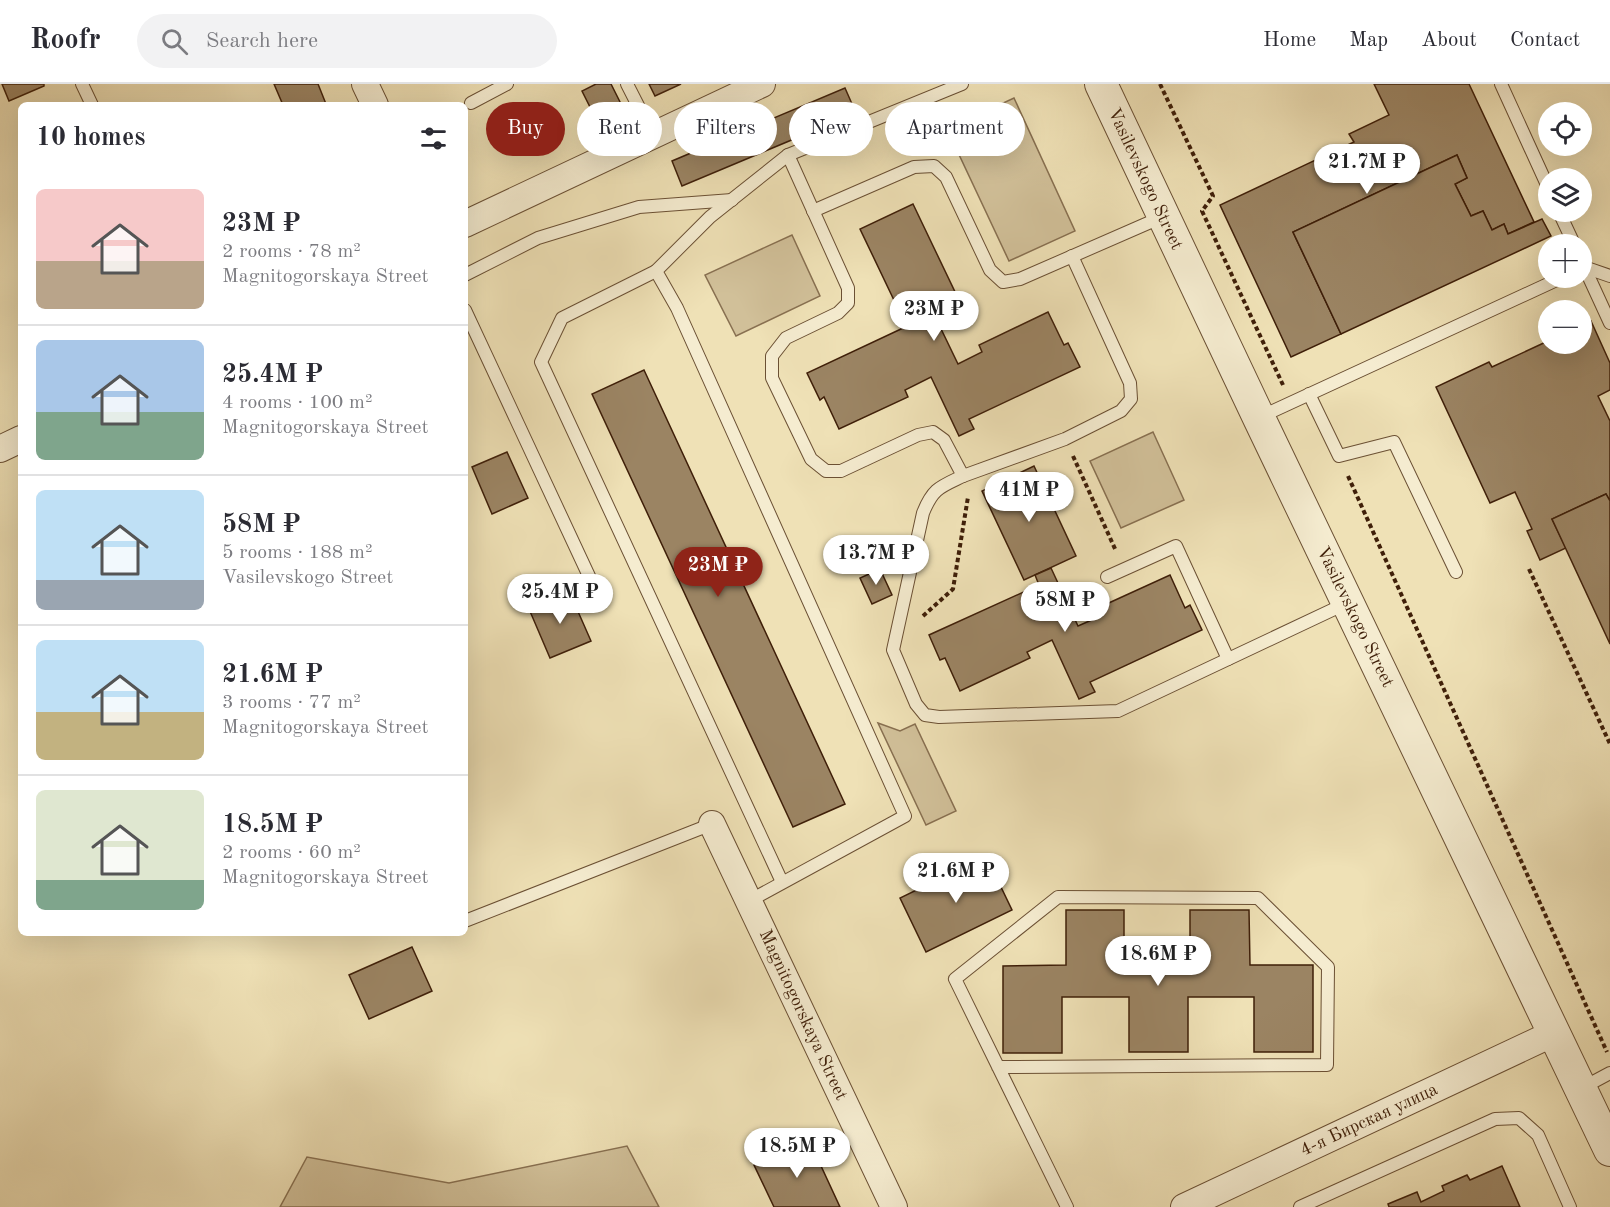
<!DOCTYPE html>
<html lang="en">
<head>
<meta charset="utf-8">
<style>
	:root { --surface:#fff; --page:#f2f2f3; --text:#2b2b33; --muted:#7c7c81; --line:#e1e1e2; --accent:#8f2418 }
	body { margin:0; font-family:"Old Standard TT",serif; background:var(--page); color:var(--text); height:100vh; display:flex; flex-direction:column; font-size:22px; white-space:nowrap }
	* { box-sizing:border-box; margin:0 }
	p { font-size:20px; color:var(--muted) }
	.icon { flex:none; width:33px; height:33px; fill:none; stroke:currentColor; stroke-width:2; stroke-linecap:round; stroke-linejoin:round }
	.map { position:relative; flex:1; overflow:hidden }
	.details { position:absolute; left:18px; top:18px; width:450px; height:834px; display:flex; flex-direction:column; background:var(--surface); border-radius:9px; box-shadow:0 6px 24px #0002 }
	.details>* { flex:none }
	.hud { position:absolute; left:486px; top:18px; width:570px; height:54px; display:flex; gap:12px }
	.fabs { position:absolute; left:1538px; top:18px; display:grid; gap:12px }
	.fabs a { display:grid; place-items:center; width:54px; height:54px; border-radius:50%; background:var(--surface); box-shadow:0 6px 24px #0002; font-size:30px }
	.price { position:absolute; translate:-50% -51px; padding:0 14px; border-radius:21px; background:#fff; color:#222; font-size:20px; line-height:39px; filter:drop-shadow(0 2px 3px #0008) }
	.price::after { content:''; position:absolute; left:50%; top:36px; width:18px; height:14px; margin-left:-9px; background:inherit; clip-path:polygon(0 0,100% 0,50% 100%) }
	.price.active { background:var(--accent); color:#fff }
	ul { padding:0; list-style:none }
	li { display:flex; align-items:center; gap:18px; height:150px; padding:0 18px }
	li+li { border-top:2px solid var(--line) }
	li span { display:grid; place-items:center; flex:none; width:168px; height:120px; border-radius:9px; color:#555 }
	li>.icon { margin-inline-start:auto }
	span .icon { width:72px; height:72px; fill:#fffc; stroke-width:1 }
	li b { font-size:26px }
	h2 { display:flex; justify-content:space-between; align-items:center; height:72px; padding:0 18px; font-size:26px }
	.chip { padding:0 21px; border-radius:27px; background:var(--surface); box-shadow:0 6px 24px #0002; font-size:21px; line-height:54px }
	.chip.active { background:var(--accent); color:#fff }
	header { display:flex; align-items:center; gap:36px; box-sizing:border-box; height:84px; padding:0 30px; background:var(--surface); border-bottom:2px solid var(--line) }
	header strong { font-size:28px }
	nav { display:flex; gap:33px; margin-inline-start:auto; font-size:21px }
	.search { width:420px; height:54px; background:var(--page); display:flex; align-items:center; gap:15px; box-sizing:border-box; padding:0 21px; border-radius:33px; color:var(--muted); font-size:22px }
	.map>svg:first-child { display:block }
	.green { fill:#d1c099; stroke:#887051; stroke-width:1.5 }
	.building { fill:#9b8463; stroke:#3f1f09; stroke-width:1.5 }
	.lines { fill:none; stroke-linecap:round; stroke-linejoin:round }
	.service-casing { stroke:#6b5034; stroke-width:14 }
	.minor-casing { stroke:#6b5034; stroke-width:28 }
	.tertiary-casing { stroke:#6b5034; stroke-width:34 }
	.path { stroke:#3f1f09; stroke-width:4; stroke-dasharray:4.5 3; stroke-linecap:butt }
	.service { stroke:#f5ecd0; stroke-width:12 }
	.minor { stroke:#f5ecd0; stroke-width:26 }
	.tertiary { stroke:#f5ecd0; stroke-width:32 }
	.labels { text-anchor:middle; dominant-baseline:central; stroke-width:4.5; stroke-linejoin:round; paint-order:stroke }
	.street-label { font-size:18px; fill:#3f1f09; stroke:#f5ecd0 }
</style>
</head>
<body>
<header>
<strong>Roofr</strong>
<div class="search"><svg class="icon" aria-label="search" viewBox="0 0 24 24"><circle cx="10" cy="10" r="6"/><path d="M15 15l6 6"/></svg>Search here</div>
<nav><a>Home</a><a>Map</a><a>About</a><a>Contact</a></nav>
</header>
<div class="map">
<svg width="1610" height="1123" viewBox="0 0 1610 1123">
	<rect width="100%" height="100%" fill="#efe1b6"/>
	<filter id="stains"><feTurbulence type="fractalNoise" baseFrequency=".00333" numOctaves="4"/><feColorMatrix values="0 0 0 0 .2 0 0 0 0 .09 0 0 0 0 .02 0 0 0 .5 -.17"/></filter>
	<radialGradient id="worn" r=".72"><stop offset=".6" stop-color="#630" stop-opacity="0"/><stop offset="1" stop-color="#630" stop-opacity=".3"/></radialGradient>
	<g class="green">
		<path d="M 1014,14 L 1075,147 L 1009,177 L 947,45 Z"/>
		<path d="M 792,151 L 820,212 L 736,252 L 705,191 Z"/>
		<path d="M 1153,348 L 1184,416 L 1121,444 L 1090,377 Z"/>
		<path d="M 878,639 L 900,647 L 915,640 L 956,727 L 926,741 Z"/>
		<path d="M 627,1062 L 659,1123 L 280,1123 L 307,1073 L 449,1099 Z"/>
	</g>
	<g class="building">
		<path d="M 2,0 L 44,0 L 44,2 L 9,17 Z"/>
		<path d="M 274,0 L 318,0 L 326,20 L 323,21 L 283,21 Z"/>
		<path d="M 596,0 L 611,0 L 631,40 L 605,53 L 582,7 Z"/>
		<path d="M 649,0 L 681,0 L 655,12 Z"/>
		<path d="M 1374,0 L 1469,0 L 1534,138 L 1508,150 L 1504,140 L 1492,146 L 1483,127 L 1471,132 L 1455,100 L 1467,94 L 1457,71 L 1293,148 L 1341,250 L 1291,273 L 1220,121 L 1354,58 L 1349,50 L 1389,31 Z"/>
		<path d="M 845,4 L 856,29 L 682,102 L 672,77 Z"/>
		<path d="M 1457,71 L 1467,94 L 1455,100 L 1471,132 L 1483,127 L 1492,146 L 1504,140 L 1508,150 L 1542,135 L 1551,152 L 1341,250 L 1293,148 Z"/>
		<path d="M 913,120 L 956,210 L 930,222 L 958,280 L 982,268 L 979,261 L 1048,228 L 1064,261 L 1068,259 L 1080,283 L 969,335 L 974,345 L 959,352 L 931,293 L 905,306 L 908,313 L 839,345 L 824,313 L 820,316 L 807,289 L 918,237 L 915,229 L 903,235 L 860,145 Z"/>
		<path d="M 1591,237 L 1610,279 L 1610,306 L 1598,312 L 1610,337 L 1610,417 L 1606,410 L 1552,435 L 1566,464 L 1540,476 L 1527,447 L 1532,445 L 1515,408 L 1490,419 L 1436,303 L 1489,278 L 1492,283 L 1548,257 L 1548,260 L 1581,260 L 1581,242 Z"/>
		<path d="M 644,286 L 845,720 L 793,743 L 592,310 Z"/>
		<path d="M 507,368 L 528,414 L 492,430 L 472,383 Z"/>
		<path d="M 1034,382 L 1076,472 L 1024,496 L 982,407 Z"/>
		<path d="M 1606,410 L 1610,417 L 1610,560 L 1552,435 Z"/>
		<path d="M 1051,484 L 1078,542 L 1103,531 L 1100,523 L 1170,491 L 1185,524 L 1190,521 L 1202,546 L 1090,598 L 1095,608 L 1079,615 L 1052,556 L 1027,568 L 1030,574 L 960,607 L 945,574 L 940,576 L 929,551 L 1039,501 L 1035,491 Z"/>
		<path d="M 880,485 L 892,511 L 872,520 L 860,494 Z"/>
		<path d="M 569,507 L 591,557 L 550,574 L 529,525 Z"/>
		<path d="M 986,772 L 1012,826 L 926,868 L 900,814 Z"/>
		<path d="M 1066,826 L 1124,826 L 1124,882 L 1190,882 L 1190,826 L 1249,826 L 1250,881 L 1313,881 L 1313,968 L 1254,968 L 1254,913 L 1188,913 L 1188,968 L 1129,968 L 1129,913 L 1062,913 L 1062,969 L 1003,969 L 1003,882 L 1066,881 Z"/>
		<path d="M 412,863 L 432,907 L 369,935 L 349,891 Z"/>
		<path d="M 809,1056 L 840,1123 L 774,1123 L 754,1081 Z"/>
		<path d="M 1502,1082 L 1520,1123 L 1389,1123 L 1388,1120 L 1417,1108 L 1421,1118 L 1444,1107 L 1442,1102 L 1467,1091 L 1470,1096 Z"/>
	</g>
	<g class="lines">
		<defs>
			<g id="service">
				<path d="M 82,0 L 92,21"/>
				<path d="M 627,0 L 653,51"/>
				<path d="M 1501,0 L 1548,103"/>
				<path d="M 471,19 L 507,0"/>
				<path d="M 788,71 L 848,204 L 848,219 L 838,229 L 786,254 L 772,272 L 772,294 L 811,375 L 826,387 L 841,387 L 918,351 L 933,348 L 944,356 L 963,392 C 940,403 933,404 923,429 L 893,566 L 916,620 L 925,631 L 939,633 L 1118,627 L 1347,519"/>
				<path d="M 813,127 L 914,83 L 934,82 L 946,93 L 990,186 L 1003,198 L 1020,195 L 1162,133"/>
				<path d="M 1559,128 L 1574,160"/>
				<path d="M 1581,176 L 1610,239"/>
				<path d="M 1582,184 L 1584,183 L 1610,192"/>
				<path d="M 656,187 L 562,234 L 541,278 L 782,798"/>
				<path d="M 465,191 L 538,154 L 639,123 L 732,116"/>
				<path d="M 465,226 L 595,505"/>
				<path d="M 1309,310 L 1339,372 L 1394,358 L 1456,488"/>
				<path d="M 1260,333 L 1561,194"/>
				<path d="M 963,392 L 1065,355 L 1121,327 L 1131,315 L 1130,299 L 1072,172"/>
				<path d="M 1107,493 L 1176,462 L 1228,575"/>
				<path d="M 749,817 L 905,732 L 677,224 L 656,187 L 710,133 L 788,71 L 962,0"/>
				<path d="M 465,837 L 712,740"/>
				<path d="M 998,983 L 1327,981 L 1328,883 L 1258,814 L 1058,813 L 955,895 L 1067,1123"/>
				<path d="M 1582,1004 L 1610,989"/>
				<path d="M 1300,1123 L 1495,1035 L 1519,1034 L 1538,1051 L 1570,1123"/>
			</g>
			<g id="minor">
				<path d="M 365,0 L 375,21"/>
				<path d="M 465,140 L 762,0"/>
				<path d="M 0,365 L 21,355"/>
				<path d="M 712,740 L 894,1123"/>
				<path d="M 1184,1123 L 1554,949"/>
			</g>
			<path id="tertiary" d="M 1101,0 L 1259,334 L 1610,1066"/>
		</defs>
		<use href="#service" class="service-casing"/>
		<use href="#minor" class="minor-casing"/>
		<use href="#tertiary" class="tertiary-casing"/>
		<g class="path">
			<path d="M 1160,0 L 1213,112 L 1202,127 L 1283,301"/>
			<path d="M 1073,372 L 1116,467"/>
			<path d="M 1348,392 L 1607,968"/>
			<path d="M 1529,485 L 1610,660"/>
			<path d="M 923,532 L 953,505 L 968,413"/>
		</g>
		<use href="#service" class="service"/>
		<use href="#minor" class="minor"/>
		<use href="#tertiary" class="tertiary"/>
	</g>
	<g class="labels">
		<g class="street-label">
			<text transform="translate(1145 95) rotate(65)">Vasilevskogo Street</text>
			<text transform="translate(1355 533) rotate(64)">Vasilevskogo Street</text>
			<text transform="translate(803 931) rotate(65)">Magnitogorskaya Street</text>
			<text transform="translate(1369 1036) rotate(-25)">4-я Бирская улица</text>
		</g>
	</g>
	<rect width="100%" height="100%" filter="url(#stains)"/>
	<rect width="100%" height="100%" fill="url(#worn)"/>
</svg>
<div class="fabs">
<a><svg class="icon" aria-label="locate" viewBox="0 0 24 24"><circle cx="12" cy="12" r="6"/><path d="M12 2v4M12 18v4M2 12h4M18 12h4"/></svg></a>
<a><svg class="icon" aria-label="layers" viewBox="0 0 24 24"><path d="M12 4l9 5-9 5-9-5zM3 14l9 5 9-5"/></svg></a>
<a>+</a>
<a>−</a>
</div>
<b class="price" style="left:1367px;top:111px">21.7M ₽</b>
<b class="price" style="left:934px;top:258px">23M ₽</b>
<b class="price" style="left:1029px;top:439px">41M ₽</b>
<b class="price" style="left:876px;top:502px">13.7M ₽</b>
<b class="price active" style="left:718px;top:514px">23M ₽</b>
<b class="price" style="left:560px;top:541px">25.4M ₽</b>
<b class="price" style="left:1065px;top:549px">58M ₽</b>
<b class="price" style="left:956px;top:820px">21.6M ₽</b>
<b class="price" style="left:1158px;top:903px">18.6M ₽</b>
<b class="price" style="left:797px;top:1095px">18.5M ₽</b>
<div class="hud">
<a class="chip active">Buy</a>
<a class="chip">Rent</a>
<a class="chip">Filters</a>
<a class="chip">New</a>
<a class="chip">Apartment</a>
</div>
<section class="details">
<h2>10 homes<svg class="icon" aria-label="filters" viewBox="0 0 24 24"><path d="M4 7h16M4 17h16"/><circle cx="9" cy="7" r="2"/><circle cx="15" cy="17" r="2"/></svg></h2>
<ul>
<li><span style="background:linear-gradient(#f6c9c9 60%,#b9a48a 0)"><svg class="icon" aria-label="home" viewBox="0 0 24 24"><path d="M3 11l9-7 9 7M6 9v11h12V9"/></svg></span><div><b>23M ₽</b><p>2 rooms · 78 m²</p><p>Magnitogorskaya Street</p></div></li>
<li><span style="background:linear-gradient(#a9c7e8 60%,#7fa58c 0)"><svg class="icon" aria-label="home" viewBox="0 0 24 24"><path d="M3 11l9-7 9 7M6 9v11h12V9"/></svg></span><div><b>25.4M ₽</b><p>4 rooms · 100 m²</p><p>Magnitogorskaya Street</p></div></li>
<li><span style="background:linear-gradient(#bfe0f5 75%,#9aa5b1 0)"><svg class="icon" aria-label="home" viewBox="0 0 24 24"><path d="M3 11l9-7 9 7M6 9v11h12V9"/></svg></span><div><b>58M ₽</b><p>5 rooms · 188 m²</p><p>Vasilevskogo Street</p></div></li>
<li><span style="background:linear-gradient(#bfe0f5 60%,#c2b280 0)"><svg class="icon" aria-label="home" viewBox="0 0 24 24"><path d="M3 11l9-7 9 7M6 9v11h12V9"/></svg></span><div><b>21.6M ₽</b><p>3 rooms · 77 m²</p><p>Magnitogorskaya Street</p></div></li>
<li><span style="background:linear-gradient(#dfe7d0 75%,#7fa58c 0)"><svg class="icon" aria-label="home" viewBox="0 0 24 24"><path d="M3 11l9-7 9 7M6 9v11h12V9"/></svg></span><div><b>18.5M ₽</b><p>2 rooms · 60 m²</p><p>Magnitogorskaya Street</p></div></li>
</ul>
</section>
</div>
</body>
</html>
